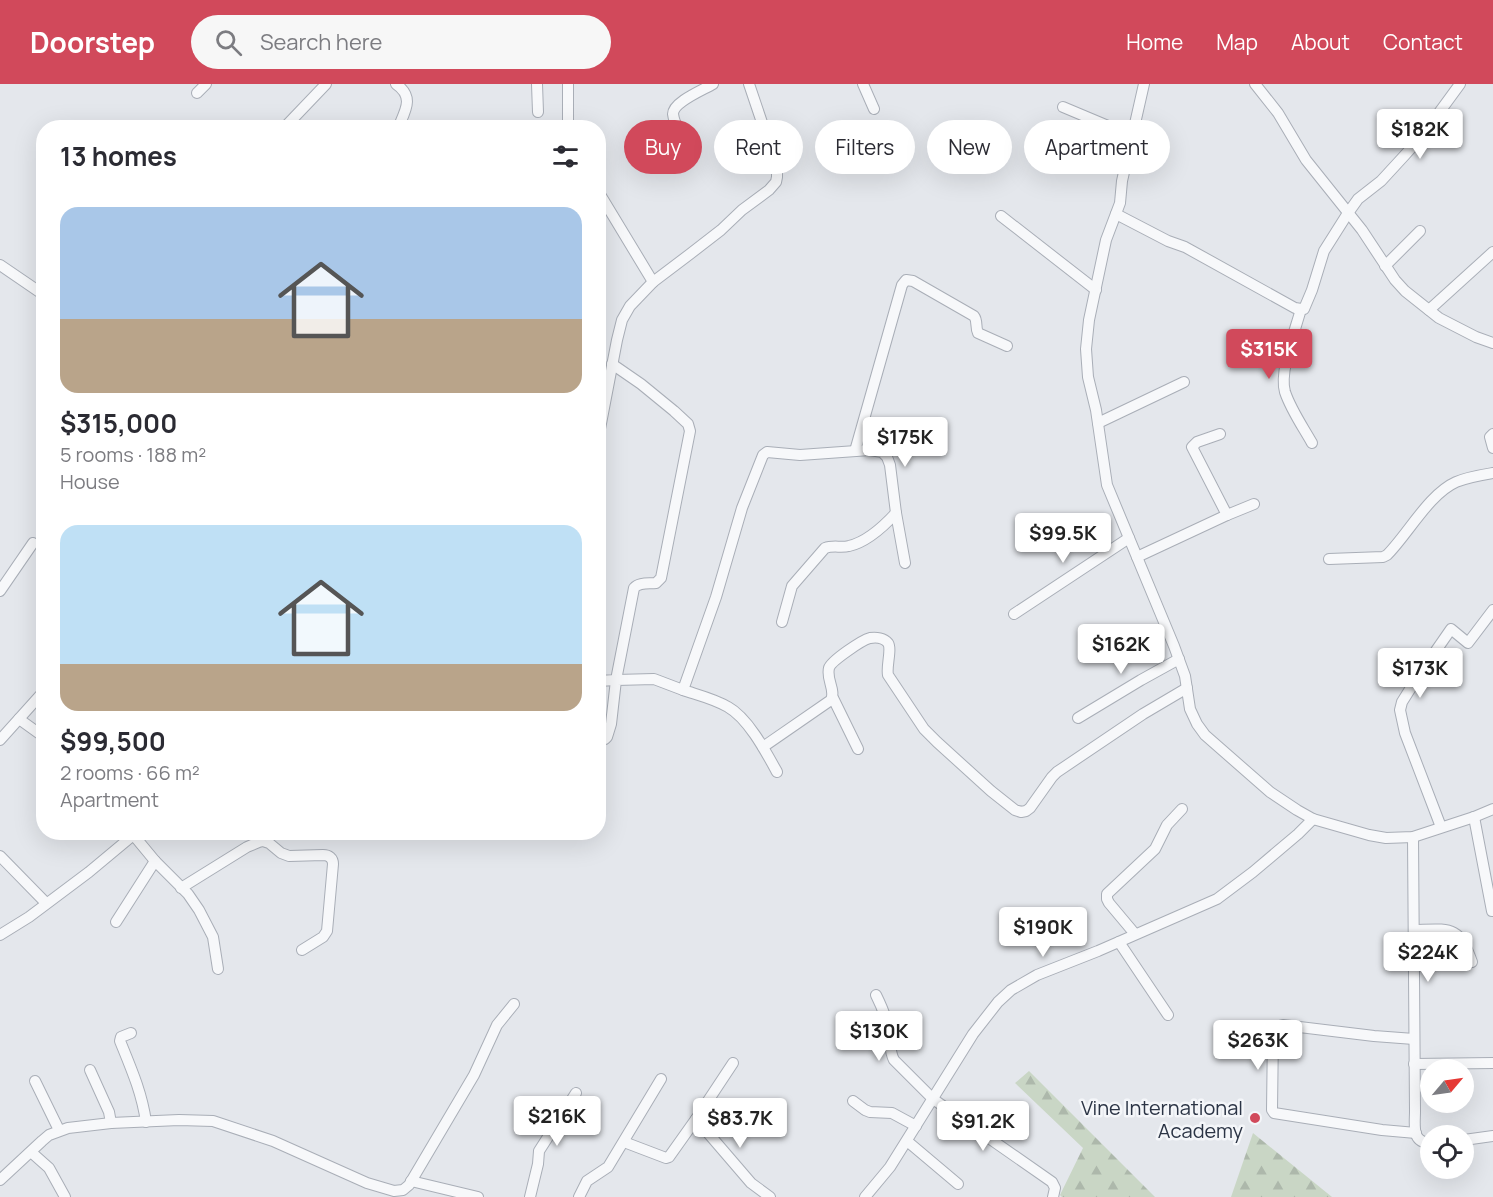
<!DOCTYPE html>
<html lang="en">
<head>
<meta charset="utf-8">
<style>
	:root { --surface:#fff; --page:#f7f7f7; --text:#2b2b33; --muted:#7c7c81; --accent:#d1495b }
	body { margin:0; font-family:Manrope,sans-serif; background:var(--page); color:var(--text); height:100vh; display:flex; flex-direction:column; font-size:22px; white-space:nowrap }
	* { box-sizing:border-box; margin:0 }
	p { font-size:20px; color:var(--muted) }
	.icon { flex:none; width:33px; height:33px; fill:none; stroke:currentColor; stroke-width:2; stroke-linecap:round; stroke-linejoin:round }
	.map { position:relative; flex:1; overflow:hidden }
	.sheet { position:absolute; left:36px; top:36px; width:570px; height:720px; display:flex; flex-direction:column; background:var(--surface); border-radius:24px; box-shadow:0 6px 24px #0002 }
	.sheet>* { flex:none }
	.guide { position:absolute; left:624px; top:36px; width:570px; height:54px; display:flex; gap:12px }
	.needle { width:39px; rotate:61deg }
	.fabs { position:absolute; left:1420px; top:975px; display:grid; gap:12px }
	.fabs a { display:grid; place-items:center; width:54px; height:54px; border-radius:50%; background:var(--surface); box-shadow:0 6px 24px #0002; font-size:30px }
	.price { position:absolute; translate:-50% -51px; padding:0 14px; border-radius:6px; background:#fff; color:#222; font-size:20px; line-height:39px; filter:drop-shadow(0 2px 3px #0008) }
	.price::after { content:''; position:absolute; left:50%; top:36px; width:18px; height:14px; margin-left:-9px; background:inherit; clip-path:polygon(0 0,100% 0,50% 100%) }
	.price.active { background:var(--accent); color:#fff }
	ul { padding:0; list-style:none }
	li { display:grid; align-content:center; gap:12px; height:318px; padding:0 24px }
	li span { display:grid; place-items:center; height:186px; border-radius:18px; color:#555 }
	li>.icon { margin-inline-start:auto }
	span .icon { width:108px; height:108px; fill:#fffc; stroke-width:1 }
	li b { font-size:26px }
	h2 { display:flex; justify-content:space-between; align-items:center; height:72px; padding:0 24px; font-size:26px }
	.tag { padding:0 21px; border-radius:27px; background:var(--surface); box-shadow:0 6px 24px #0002; font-size:21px; line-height:54px }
	.tag.active { background:var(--accent); color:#fff }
	header { display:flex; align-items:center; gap:36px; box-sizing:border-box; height:84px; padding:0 30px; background:var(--accent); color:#fff }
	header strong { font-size:28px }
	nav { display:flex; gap:33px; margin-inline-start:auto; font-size:21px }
	.search { width:420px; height:54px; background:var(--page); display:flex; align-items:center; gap:15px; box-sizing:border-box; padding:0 21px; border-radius:33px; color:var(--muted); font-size:22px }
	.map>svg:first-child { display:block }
	.forest { fill:url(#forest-firs) }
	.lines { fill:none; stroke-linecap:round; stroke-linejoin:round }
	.minor-casing { stroke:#a9aeb7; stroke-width:12 }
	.minor { stroke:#f7f8fa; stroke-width:10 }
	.poi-dot { fill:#d1495b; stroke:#f4f6f9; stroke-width:2 }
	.labels { text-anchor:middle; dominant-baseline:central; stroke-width:5; stroke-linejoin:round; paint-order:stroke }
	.poi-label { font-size:20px; fill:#2b3445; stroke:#f4f6f9; text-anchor:end }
</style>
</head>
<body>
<header>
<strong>Doorstep</strong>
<div class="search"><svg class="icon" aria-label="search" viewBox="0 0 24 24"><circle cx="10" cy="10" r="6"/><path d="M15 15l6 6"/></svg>Search here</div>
<nav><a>Home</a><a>Map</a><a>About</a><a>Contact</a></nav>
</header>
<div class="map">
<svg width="1493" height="1113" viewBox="0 0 1493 1113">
	<defs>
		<pattern id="forest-firs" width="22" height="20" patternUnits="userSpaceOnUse" patternTransform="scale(1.5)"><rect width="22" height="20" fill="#c9d6c5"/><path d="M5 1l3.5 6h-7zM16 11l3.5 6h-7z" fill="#adb8ab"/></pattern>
	</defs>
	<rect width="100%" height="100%" fill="#e4e7ec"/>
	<g class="forest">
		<path d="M 1029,987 L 1155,1113 L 1062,1113 L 1060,1111 L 1083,1064 L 1015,999 Z"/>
		<path d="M 1253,1049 L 1332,1113 L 1231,1113 Z"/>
	</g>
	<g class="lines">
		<defs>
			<g id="minor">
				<path d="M 396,0 C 415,13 405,27 398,44"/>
				<path d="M 537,0 L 538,28"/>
				<path d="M 863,0 L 874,25"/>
				<path d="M 1144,0 L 1122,97 L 1120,119 L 1106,156 L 1089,236 L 1086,265 L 1088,293 L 1096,326 L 1107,401 L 1174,562 L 1185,592 L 1190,625 L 1197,640 L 1205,651 L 1270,708 L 1297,726 L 1313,735 L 1369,751 L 1386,754 L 1413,753 L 1474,733 L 1493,725"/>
				<path d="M 1255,0 L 1278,29 L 1306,76 L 1362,146 L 1395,196 L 1405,207 L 1439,234 L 1476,253 L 1493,259"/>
				<path d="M 197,9 L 206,0"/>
				<path d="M 1063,23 L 1132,52"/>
				<path d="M 284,44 L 326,0"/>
				<path d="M 568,44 L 568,0"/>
				<path d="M 685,61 C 682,52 674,40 673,30 C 673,18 703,6 713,0"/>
				<path d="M 598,107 L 653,198"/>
				<path d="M 1116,130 L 1168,157 L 1185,163 L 1295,224 L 1301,225 L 1304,225 L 1312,206 L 1324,167 L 1348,129 L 1358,115 L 1381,97 L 1404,72 L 1422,52 L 1460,0"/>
				<path d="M 1001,132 L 1096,206"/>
				<path d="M 0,181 L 44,211"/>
				<path d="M 1385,182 L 1420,147"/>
				<path d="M 1301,225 C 1295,247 1279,288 1285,308 C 1291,326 1303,343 1312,359"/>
				<path d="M 1429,226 L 1493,168"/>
				<path d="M 1098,339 L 1184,298"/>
				<path d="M 1220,350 L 1197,358 L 1192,363 L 1227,431"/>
				<path d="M 1493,350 L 1490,353 L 1493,364"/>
				<path d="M 598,355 L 617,256 L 622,236 L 630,222 L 653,198 L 690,170 L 721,146 L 742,126 L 769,106 L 776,98 L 777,93 L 777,83 L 749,0"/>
				<path d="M 855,367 L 902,201 L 906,196 L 913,197 L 974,232 C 978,237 975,243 978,249 L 1007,262"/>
				<path d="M 1137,473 L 1227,431 L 1254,420"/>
				<path d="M 1329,475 L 1383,473 L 1387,471 C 1408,450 1429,410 1456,398 C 1468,393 1481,391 1493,389"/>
				<path d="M 0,507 L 33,459"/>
				<path d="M 1014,530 L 1129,454"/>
				<path d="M 782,538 L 792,502 L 825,464 C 833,461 841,464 849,462 C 867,458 884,442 896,429"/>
				<path d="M 598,597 L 616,596 L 634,504 C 639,498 649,500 656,499 L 661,494 L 690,347 L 688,340 L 674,327 L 641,300 L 612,280"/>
				<path d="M 833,614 L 858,665"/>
				<path d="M 1078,634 L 1141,596 L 1179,575"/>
				<path d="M 19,635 L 44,653"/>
				<path d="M 0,656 L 44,607"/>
				<path d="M 598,656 L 605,655 L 607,653 L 611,640 L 616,596 L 654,595 L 683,606"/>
				<path d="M 763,663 L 831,616 C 836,606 826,596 829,584 C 831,577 862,556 870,554 C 876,553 884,554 888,559 C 892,565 886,583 888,591 L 924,645 L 937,658 L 991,707 L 1015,726 L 1021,728 L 1026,727 L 1030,724 L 1052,693 L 1057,688 L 1143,630 L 1187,604"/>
				<path d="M 777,688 C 766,668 748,634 728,623 C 715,615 698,611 683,606 L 716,513 L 742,424 L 763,371 L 767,368 L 800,371 L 870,366 L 882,368 L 887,373 L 890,381 L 896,429 L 905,479"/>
				<path d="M 1474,733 L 1492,827 L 1493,827"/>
				<path d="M 1441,743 L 1405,649 L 1400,626 L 1402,618 L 1417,594 L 1451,545 L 1468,559 L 1493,526"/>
				<path d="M 131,748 L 155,777 L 188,810 L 199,826 L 213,853 L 218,885"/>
				<path d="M 1413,753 L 1415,1027 C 1415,1042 1411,1059 1431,1059"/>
				<path d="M 0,772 L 46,819"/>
				<path d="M 181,804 L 247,763 L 259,758 L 263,757 L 269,759 L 281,769 L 289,772 L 323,771 C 329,771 333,774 333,780 L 327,847 L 323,853 L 302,866"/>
				<path d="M 116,838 L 155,777"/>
				<path d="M 1414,846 C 1450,845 1459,841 1472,878"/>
				<path d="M 1135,850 L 1109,819 L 1107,815 L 1107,810 L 1155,765 L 1167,741 L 1182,725"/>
				<path d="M 0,851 L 29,833 L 89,788 L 137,748"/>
				<path d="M 1119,858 L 1168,931"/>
				<path d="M 876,911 C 882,923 887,935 889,948 C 891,958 889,967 894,976 L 933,1015 L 1052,1098 L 1055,1104 L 1053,1113"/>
				<path d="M 131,949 L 121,953 L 120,957 C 131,984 142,1009 146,1038"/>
				<path d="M 1414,955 L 1374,952 L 1283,941 L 1279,942 L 1273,948 L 1272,1026 L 1274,1029 L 1382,1046 L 1416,1049"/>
				<path d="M 1414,980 L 1493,979"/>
				<path d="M 90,986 L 109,1028 L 111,1039"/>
				<path d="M 35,997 L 59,1046"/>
				<path d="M 853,1017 L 865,1026 L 870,1028 L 892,1029 L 916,1042"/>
				<path d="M 696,1035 L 751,1099 L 770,1113"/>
				<path d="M 1464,1056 L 1493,1052"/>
				<path d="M 907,1057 L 958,1100"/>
				<path d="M 624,1058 L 666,1074 L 669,1073 L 696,1035 L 733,979"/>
				<path d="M 31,1068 L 49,1084 L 65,1113"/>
				<path d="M 0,1096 L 42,1057 L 49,1051 L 68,1044 L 111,1039 L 179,1036 L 213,1037 L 273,1057 L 367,1099 L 394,1107 L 403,1106 L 409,1101 L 474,991 L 497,941 L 514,920"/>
				<path d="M 411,1097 L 478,1113"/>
				<path d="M 530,1113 L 538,1080 L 539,1067 L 576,1009"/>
				<path d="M 579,1113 L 587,1097 L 608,1083 L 661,995"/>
				<path d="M 865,1113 L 890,1083 L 973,950 L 998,918 L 1011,906 L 1037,891 L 1098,867 L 1217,815 L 1253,788 L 1298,750 L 1313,735"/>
			</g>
		</defs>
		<use href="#minor" class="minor-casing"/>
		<use href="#minor" class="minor"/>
	</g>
	<circle class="poi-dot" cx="1255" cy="1034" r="6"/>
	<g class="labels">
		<g class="poi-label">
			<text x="1243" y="1023">Vine International<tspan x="1243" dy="23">Academy</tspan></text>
		</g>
	</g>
</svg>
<div class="fabs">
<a><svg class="needle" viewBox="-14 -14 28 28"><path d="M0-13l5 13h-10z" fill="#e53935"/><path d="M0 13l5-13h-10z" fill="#7c7c81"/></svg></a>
<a><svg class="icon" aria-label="locate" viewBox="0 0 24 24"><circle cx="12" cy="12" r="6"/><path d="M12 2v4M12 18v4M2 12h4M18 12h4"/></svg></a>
</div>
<b class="price" style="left:1420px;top:76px">$182K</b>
<b class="price active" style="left:1269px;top:296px">$315K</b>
<b class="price" style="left:905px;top:384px">$175K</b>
<b class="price" style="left:1063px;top:480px">$99.5K</b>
<b class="price" style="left:1121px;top:591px">$162K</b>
<b class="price" style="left:1420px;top:615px">$173K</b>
<b class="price" style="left:1043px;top:874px">$190K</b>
<b class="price" style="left:1428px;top:899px">$224K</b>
<b class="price" style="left:879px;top:978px">$130K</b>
<b class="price" style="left:1258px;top:987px">$263K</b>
<b class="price" style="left:557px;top:1063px">$216K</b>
<b class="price" style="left:740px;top:1065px">$83.7K</b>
<b class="price" style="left:983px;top:1068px">$91.2K</b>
<div class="guide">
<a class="tag active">Buy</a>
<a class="tag">Rent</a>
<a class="tag">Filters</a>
<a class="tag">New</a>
<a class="tag">Apartment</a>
</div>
<section class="sheet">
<h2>13 homes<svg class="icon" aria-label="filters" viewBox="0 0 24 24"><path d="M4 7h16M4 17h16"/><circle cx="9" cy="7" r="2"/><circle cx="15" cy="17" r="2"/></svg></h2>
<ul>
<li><span style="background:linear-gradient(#a9c7e8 60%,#b9a48a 0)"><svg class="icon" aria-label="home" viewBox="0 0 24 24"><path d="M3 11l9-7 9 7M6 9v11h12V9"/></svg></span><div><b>$315,000</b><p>5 rooms · 188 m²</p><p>House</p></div></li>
<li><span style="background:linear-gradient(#bfe0f5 75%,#b9a48a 0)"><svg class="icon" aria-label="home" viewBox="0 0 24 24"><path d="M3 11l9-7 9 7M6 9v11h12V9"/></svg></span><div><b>$99,500</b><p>2 rooms · 66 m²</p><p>Apartment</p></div></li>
</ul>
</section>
</div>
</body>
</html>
